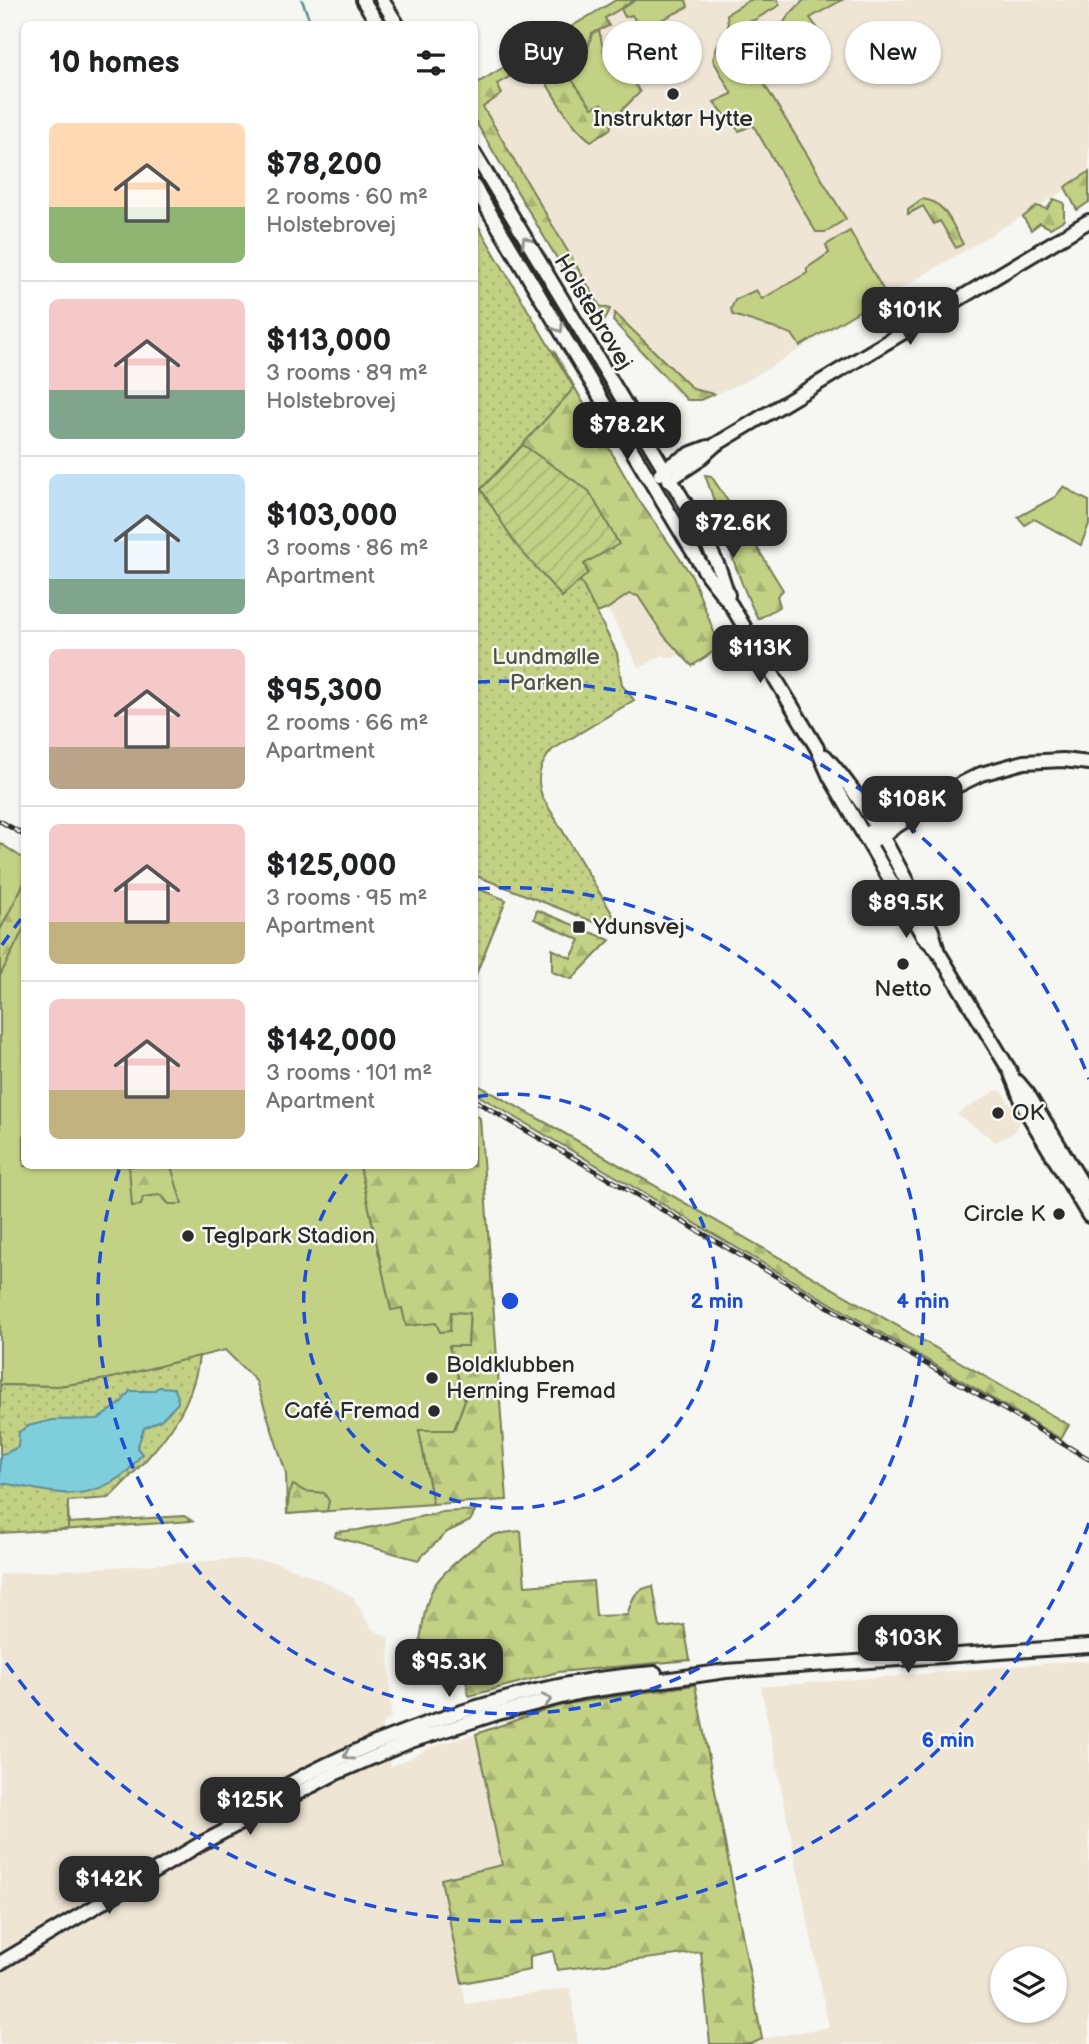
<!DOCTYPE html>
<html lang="en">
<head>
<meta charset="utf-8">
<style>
	:root { --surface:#fff; --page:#f2f2f2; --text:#202124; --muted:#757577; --line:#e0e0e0; --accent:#2b2b2b }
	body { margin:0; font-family:"Balsamiq Sans",sans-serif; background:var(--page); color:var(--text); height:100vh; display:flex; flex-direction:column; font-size:26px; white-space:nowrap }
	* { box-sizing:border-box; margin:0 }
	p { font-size:23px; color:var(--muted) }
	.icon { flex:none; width:38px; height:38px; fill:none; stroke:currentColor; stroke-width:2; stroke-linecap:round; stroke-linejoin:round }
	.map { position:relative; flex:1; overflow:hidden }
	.side { position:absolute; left:21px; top:21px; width:457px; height:1148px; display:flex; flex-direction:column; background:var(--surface); border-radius:10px; box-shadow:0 2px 5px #0004 }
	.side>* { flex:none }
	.hud { position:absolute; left:499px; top:21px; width:485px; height:63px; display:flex; gap:14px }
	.buttons { position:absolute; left:990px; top:1946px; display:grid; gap:14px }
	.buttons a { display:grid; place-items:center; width:77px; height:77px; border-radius:50%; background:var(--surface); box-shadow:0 2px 5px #0004; font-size:35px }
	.price { position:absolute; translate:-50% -60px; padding:0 16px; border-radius:14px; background:var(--accent); color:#fff; font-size:23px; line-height:46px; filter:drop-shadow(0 2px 4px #0008) }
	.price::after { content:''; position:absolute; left:50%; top:42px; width:21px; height:16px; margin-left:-10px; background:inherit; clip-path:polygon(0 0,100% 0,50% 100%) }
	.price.on { background:#222; color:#fff }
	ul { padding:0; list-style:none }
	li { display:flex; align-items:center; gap:21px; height:175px; padding:0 28px }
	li+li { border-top:2px solid var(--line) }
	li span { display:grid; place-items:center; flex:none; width:196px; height:140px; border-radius:10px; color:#555 }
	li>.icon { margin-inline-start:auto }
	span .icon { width:84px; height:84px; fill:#fffc; stroke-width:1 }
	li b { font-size:30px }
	h2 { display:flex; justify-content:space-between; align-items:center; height:84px; padding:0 28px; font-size:30px }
	.tag { padding:0 24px; border-radius:32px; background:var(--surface); box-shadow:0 2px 5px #0004; font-size:24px; line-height:63px }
	.tag.on { background:var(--accent); color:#fff }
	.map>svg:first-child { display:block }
	.built { fill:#eee5d4; fill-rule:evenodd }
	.grass { fill:#c3d185; stroke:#777e58; stroke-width:2 }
	.forest { fill:url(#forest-firs); stroke:#777e58; stroke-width:2 }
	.park { fill:url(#park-dots); stroke:#777e58; stroke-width:2 }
	.garden { fill:url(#garden-furrows); stroke:#777e58; stroke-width:2 }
	.water { fill:#7fcedc; stroke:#5d8d95; stroke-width:2 }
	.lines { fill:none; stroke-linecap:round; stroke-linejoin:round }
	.stream { stroke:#5d8d95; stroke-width:2.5 }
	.secondary-casing { stroke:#2b2b2b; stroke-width:18 }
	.secondary { stroke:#f6f6f2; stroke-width:12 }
	.rail-casing { stroke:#2b2b2b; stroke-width:5 }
	.rail { stroke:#f6f6f2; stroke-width:2.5; stroke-dasharray:8; stroke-linecap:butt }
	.oneway { stroke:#90908e }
	.ring { fill:none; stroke:#1d4ed8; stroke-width:3.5; stroke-dasharray:12 9 }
	.poi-dot { fill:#2b2b2b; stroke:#f6f6f2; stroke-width:2.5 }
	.labels { text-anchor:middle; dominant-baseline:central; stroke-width:5; stroke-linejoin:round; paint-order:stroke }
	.poi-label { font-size:23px; fill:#2b2b2b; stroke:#f6f6f2; text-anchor:start }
	.street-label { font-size:23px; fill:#2b2b2b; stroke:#f6f6f2 }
	.park-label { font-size:23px; fill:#515442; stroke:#f6f6f2 }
	.centre { fill:#1d4ed8; stroke:#f6f6f2; stroke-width:3.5 }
	.ring-label { font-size:21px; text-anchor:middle; font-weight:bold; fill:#1d4ed8; stroke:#f6f6f2; stroke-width:5; stroke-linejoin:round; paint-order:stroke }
</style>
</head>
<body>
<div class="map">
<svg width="1089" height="2044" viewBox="0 0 1089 2044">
	<defs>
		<pattern id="forest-firs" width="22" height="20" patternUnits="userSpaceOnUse" patternTransform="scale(1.75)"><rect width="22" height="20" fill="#c3d185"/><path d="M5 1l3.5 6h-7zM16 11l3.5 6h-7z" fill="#a8b473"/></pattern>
		<pattern id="park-dots" width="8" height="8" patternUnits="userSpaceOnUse" patternTransform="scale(1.75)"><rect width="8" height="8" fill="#c3d185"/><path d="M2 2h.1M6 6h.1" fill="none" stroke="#a8b473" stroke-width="1.8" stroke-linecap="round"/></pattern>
		<pattern id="garden-furrows" width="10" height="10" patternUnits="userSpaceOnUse" patternTransform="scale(1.75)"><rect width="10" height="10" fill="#c3d185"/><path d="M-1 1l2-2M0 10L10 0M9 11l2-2" fill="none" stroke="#a8b473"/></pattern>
	</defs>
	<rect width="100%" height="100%" fill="#f6f6f2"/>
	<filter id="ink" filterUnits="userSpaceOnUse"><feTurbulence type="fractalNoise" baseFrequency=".0143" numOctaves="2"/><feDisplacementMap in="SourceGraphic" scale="14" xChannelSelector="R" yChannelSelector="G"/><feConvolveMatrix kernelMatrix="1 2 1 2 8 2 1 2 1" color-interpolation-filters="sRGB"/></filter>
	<g filter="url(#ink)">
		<g class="built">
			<path d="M 621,0 L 1089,0 L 1089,176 L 745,382 L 700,400 L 676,393 L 610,317 L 474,111 L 474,86 Z"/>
			<path d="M 630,574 L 690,648 L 673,658 L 663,655 L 639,668 L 598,590 Z"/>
			<path d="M 997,1090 L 1002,1091 L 1008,1103 L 1013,1105 L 1021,1119 L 1014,1132 L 996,1142 L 957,1114 Z"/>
			<path d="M 241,1559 L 275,1562 L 321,1580 L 353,1597 L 372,1629 L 389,1638 L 391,1717 L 381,1725 L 391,1767 L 437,1745 L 476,1734 L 502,1865 L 441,1879 L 466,2004 L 570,1988 L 578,2044 L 0,2044 L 0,1574 Z"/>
			<path d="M 1077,1661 L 1089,1662 L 1089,2044 L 751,2044 L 762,2039 L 829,2027 L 761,1687 ZM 1003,1958 L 1055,1958 L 1055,2011 L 1003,2011 Z"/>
		</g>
		<g class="grass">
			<path d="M 636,0 L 686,0 L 688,7 L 641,30 L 632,15 L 625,17 L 621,9 Z"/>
			<path d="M 750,0 L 777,0 L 780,5 L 754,20 L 728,27 L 727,14 Z"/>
			<path d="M 804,0 L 842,0 L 810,18 L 827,41 L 802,57 L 784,32 L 783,24 L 788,16 Z"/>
			<path d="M 599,30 L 604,53 L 622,77 L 631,78 L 640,92 L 622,110 L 616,119 L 602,105 L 592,109 L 562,67 L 587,52 L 592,32 Z"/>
			<path d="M 727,37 L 740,37 L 753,62 L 760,58 L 747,37 L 768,38 L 784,68 L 763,82 L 846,219 L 825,232 L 816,232 L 753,125 L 739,131 L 714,102 L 732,94 L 713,60 L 717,46 Z"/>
			<path d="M 850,231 L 886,295 L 800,346 L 792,334 L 733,315 L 731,309 L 735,300 L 756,290 L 762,299 L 807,273 L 807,268 L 829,253 L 826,245 Z"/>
			<path d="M 1064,486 L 1075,494 L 1089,501 L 1089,524 L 1081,545 L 1036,520 L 1033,519 L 1025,525 L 1018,517 L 1055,497 Z"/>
			<path d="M 0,843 L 24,859 L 24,1166 L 360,1166 L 391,1309 L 402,1307 L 470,1312 L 468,1346 L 449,1346 L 465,1400 L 454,1430 L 419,1430 L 433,1504 L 287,1514 L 286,1473 L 256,1381 L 225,1350 L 108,1379 L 59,1386 L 0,1385 Z"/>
		</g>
		<g class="forest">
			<path d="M 616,0 L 635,0 L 605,18 L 609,26 L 592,33 L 587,52 L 563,67 L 592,108 L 601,104 L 614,117 L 610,129 L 591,141 C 569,125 540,77 532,50 Z"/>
			<path d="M 514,61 L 527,75 L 511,76 L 497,84 L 502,94 L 483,107 L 600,306 L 610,309 L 605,320 L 590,314 L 474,119 L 474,85 Z"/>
			<path d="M 1089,172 L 1089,202 L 1077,210 L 1065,187 Z"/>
			<path d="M 922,199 C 946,201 952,225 963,244 L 956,248 L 940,221 L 934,224 L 923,206 L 908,214 L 908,209 Z"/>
			<path d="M 1054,199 L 1064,203 L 1064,220 L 1050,228 L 1040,223 L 1031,230 L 1023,217 L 1037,206 L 1047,209 Z"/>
			<path d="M 615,313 L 693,389 L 714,394 L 700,400 L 687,400 L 613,321 Z"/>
			<path d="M 554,351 L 638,499 L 692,576 L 720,647 L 692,666 L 664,636 L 638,596 L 629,594 L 607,609 L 574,622 L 526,604 L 474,440 Z"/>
			<path d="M 705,475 L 711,476 L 736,513 L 783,590 L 777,596 L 780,606 L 758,619 C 734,573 723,523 705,475 Z"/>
			<path d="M 24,883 L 24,928 L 0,976 L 0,930 Z"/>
			<path d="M 537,910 L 610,940 L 572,979 L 552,972 L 552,949 L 571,958 L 580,940 L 534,919 Z"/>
			<path d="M 474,1083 L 550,1125 L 1069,1425 L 1061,1439 L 474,1093 Z"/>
			<path d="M 474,1114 L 480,1118 L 507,1500 L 433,1504 L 419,1430 L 454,1430 L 465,1400 L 449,1346 L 468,1346 L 470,1313 L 451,1312 L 450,1331 L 440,1332 L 436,1323 L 406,1326 L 402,1308 L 391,1310 L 360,1166 L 474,1166 Z"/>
			<path d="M 129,1166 L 171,1166 L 182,1204 L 169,1204 L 160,1195 L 143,1197 L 141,1205 L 132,1206 Z"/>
			<path d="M 293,1485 L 304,1491 L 324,1493 L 329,1501 L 327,1511 L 287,1514 L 289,1495 Z"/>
			<path d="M 68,1507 L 69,1523 L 184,1516 L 192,1521 L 61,1530 L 56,1521 Z"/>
			<path d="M 476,1510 L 470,1521 L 447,1532 L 418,1560 L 335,1537 L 336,1532 L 358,1530 L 442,1512 Z"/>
			<path d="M 521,1531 L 525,1586 L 593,1581 L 596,1616 L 627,1615 C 633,1598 633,1590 653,1586 L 660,1628 L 684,1625 L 690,1660 L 558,1672 L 469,1696 L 464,1670 L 435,1644 L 420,1640 C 423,1623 425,1604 433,1588 C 441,1573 478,1541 494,1535 C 502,1532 512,1532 521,1531 Z"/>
			<path d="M 695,1685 L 762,2039 L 751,2044 L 710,2044 L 701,1952 L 557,1970 L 553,1951 L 530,1956 L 530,1970 L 462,1983 L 441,1879 L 502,1865 L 476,1734 L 559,1705 Z"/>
		</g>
		<g class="park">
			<path d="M 474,219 L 574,388 L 481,490 L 562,597 L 580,580 L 617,653 L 622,685 L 634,700 L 552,750 C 539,765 535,780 543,798 L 616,920 L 617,931 L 474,875 Z"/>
			<path d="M 474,887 L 506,900 L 474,979 Z"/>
			<path d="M 199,1356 C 192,1418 150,1456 109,1498 L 68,1501 L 68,1529 L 0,1533 L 0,1385 L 59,1386 L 108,1379 Z"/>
		</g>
		<path class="garden" d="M 523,445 L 589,491 L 619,544 L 584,564 L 588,573 L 562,597 L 516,545 L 481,489 Z"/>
		<path class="water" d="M 159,1387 L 174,1388 L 177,1394 L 178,1403 L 161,1420 L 144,1428 L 137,1448 L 142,1454 C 136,1461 130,1470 123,1475 C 79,1507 48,1489 0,1483 L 0,1454 L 6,1453 L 18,1447 L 19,1432 L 28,1426 L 52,1420 L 98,1419 L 120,1404 L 130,1391 L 153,1391 Z"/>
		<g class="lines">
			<path class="stream" d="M 302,0 L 311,24"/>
			<defs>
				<g id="secondary">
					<path d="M 363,0 L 378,24"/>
					<path d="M 382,0 L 397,24"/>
					<path d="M 474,153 L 700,528 L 719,568 L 728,595"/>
					<path d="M 474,186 L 685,539 L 708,576 L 731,605 L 817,748 L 830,777 L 923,936 L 937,950 L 1010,1071 L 1026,1111 L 1089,1216"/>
					<path d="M 660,474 L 663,469 L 692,453 L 708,447"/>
					<path d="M 669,480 L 695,463 L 715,445 L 1089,221"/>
					<path d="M 825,756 C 871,806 901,871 932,931 L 937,948"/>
					<path d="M 864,836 L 888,820 L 981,774 L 1024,762 L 1063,760 L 1089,763"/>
					<path d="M 875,840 L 903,822 L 914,812"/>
					<path d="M 1018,1082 L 1028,1094 L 1089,1195"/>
					<path d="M 228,1822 C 289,1779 357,1748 428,1723 C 504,1697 574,1678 655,1673"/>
					<path d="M 0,1963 L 202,1843 L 334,1774 L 411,1741 L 498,1713 L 581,1692 L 726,1671 L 1089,1646"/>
				</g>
			</defs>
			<use href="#secondary" class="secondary-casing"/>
			<use href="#secondary" class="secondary"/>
			<defs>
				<g id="rail">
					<path d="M 0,821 L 24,835"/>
					<path d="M 474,1100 L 1089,1459"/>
				</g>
			</defs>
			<use href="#rail" class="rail-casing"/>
			<use href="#rail" class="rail"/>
		</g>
		<defs><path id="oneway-chevron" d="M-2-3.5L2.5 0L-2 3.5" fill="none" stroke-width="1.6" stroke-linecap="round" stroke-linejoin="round" transform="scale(1.75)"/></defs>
		<g class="oneway">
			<use href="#oneway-chevron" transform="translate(526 241) rotate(-121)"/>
			<use href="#oneway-chevron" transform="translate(559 328) rotate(59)"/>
			<use href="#oneway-chevron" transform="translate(547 1700) rotate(-13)"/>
			<use href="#oneway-chevron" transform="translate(348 1755) rotate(155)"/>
		</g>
	</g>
	<g class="ring">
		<path d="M476 1097A207 207 0 1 1 353 1167"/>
		<path d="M478 889A413 413 0 1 1 120 1167"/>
		<path d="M1089 1523A620 620 0 0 1 2 1657M2 945A620 620 0 0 1 21 919M478 682A620 620 0 0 1 1089 1079"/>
	</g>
	<g class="poi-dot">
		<circle cx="673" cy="94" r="7"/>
		<rect x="572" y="920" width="14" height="14" rx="3.5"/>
		<circle cx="903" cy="964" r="7"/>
		<circle cx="998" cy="1113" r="7"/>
		<circle cx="1059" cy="1214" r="7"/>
		<circle cx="188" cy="1236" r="7"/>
		<circle cx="432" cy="1378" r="7"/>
		<circle cx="434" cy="1411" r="7"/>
	</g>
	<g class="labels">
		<g class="poi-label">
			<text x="673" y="119" text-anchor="middle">Instruktør Hytte</text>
			<text x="593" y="927">Ydunsvej</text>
			<text x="903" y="989" text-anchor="middle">Netto</text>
			<text x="1012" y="1113">OK</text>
			<text x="1045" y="1214" text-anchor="end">Circle K</text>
			<text x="202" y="1236">Teglpark Stadion</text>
			<text x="446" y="1365">Boldklubben<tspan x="446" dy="26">Herning Fremad</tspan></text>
			<text x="420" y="1411" text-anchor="end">Café Fremad</text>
		</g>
		<g class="street-label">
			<text transform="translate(593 312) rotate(59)">Holstebrovej</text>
		</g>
		<g class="park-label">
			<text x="546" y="657">Lundmølle<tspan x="546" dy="26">Parken</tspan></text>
		</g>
	</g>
	<circle cx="510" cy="1301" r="10" class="centre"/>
	<g class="ring-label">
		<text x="717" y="1308">2 min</text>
		<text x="923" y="1308">4 min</text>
		<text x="948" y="1747">6 min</text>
	</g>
</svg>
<div class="buttons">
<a><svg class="icon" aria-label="layers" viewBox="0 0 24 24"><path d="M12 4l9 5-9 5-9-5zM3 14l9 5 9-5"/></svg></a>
</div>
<b class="price" style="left:910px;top:347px">$101K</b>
<b class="price on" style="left:627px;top:462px">$78.2K</b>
<b class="price" style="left:733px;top:560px">$72.6K</b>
<b class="price" style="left:760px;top:685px">$113K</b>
<b class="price" style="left:912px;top:836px">$108K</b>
<b class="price" style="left:906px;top:940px">$89.5K</b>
<b class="price" style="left:908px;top:1675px">$103K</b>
<b class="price" style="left:449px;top:1699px">$95.3K</b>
<b class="price" style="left:250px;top:1837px">$125K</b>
<b class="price" style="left:109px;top:1916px">$142K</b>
<div class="hud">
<a class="tag on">Buy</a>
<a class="tag">Rent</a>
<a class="tag">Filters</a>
<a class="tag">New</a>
</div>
<section class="side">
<h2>10 homes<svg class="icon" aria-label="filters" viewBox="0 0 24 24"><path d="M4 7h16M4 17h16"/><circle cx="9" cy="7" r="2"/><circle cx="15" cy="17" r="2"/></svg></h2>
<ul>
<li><span style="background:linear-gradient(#ffd9b3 60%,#8fb573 0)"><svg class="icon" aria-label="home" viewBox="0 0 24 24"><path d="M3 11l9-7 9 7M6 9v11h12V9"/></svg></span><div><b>$78,200</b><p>2 rooms · 60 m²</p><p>Holstebrovej</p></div></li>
<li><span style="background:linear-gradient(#f6c9c9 65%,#7fa58c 0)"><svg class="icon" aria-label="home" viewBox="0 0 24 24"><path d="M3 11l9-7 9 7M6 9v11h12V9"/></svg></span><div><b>$113,000</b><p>3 rooms · 89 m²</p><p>Holstebrovej</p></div></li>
<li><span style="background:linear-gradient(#bfe0f5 75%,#7fa58c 0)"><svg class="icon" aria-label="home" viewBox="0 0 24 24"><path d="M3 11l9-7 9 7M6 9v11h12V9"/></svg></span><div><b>$103,000</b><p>3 rooms · 86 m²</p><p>Apartment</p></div></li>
<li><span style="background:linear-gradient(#f6c9c9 70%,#b9a48a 0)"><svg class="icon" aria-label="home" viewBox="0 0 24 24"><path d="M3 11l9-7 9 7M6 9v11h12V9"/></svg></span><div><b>$95,300</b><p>2 rooms · 66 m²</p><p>Apartment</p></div></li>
<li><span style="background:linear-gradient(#f6c9c9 70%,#c2b280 0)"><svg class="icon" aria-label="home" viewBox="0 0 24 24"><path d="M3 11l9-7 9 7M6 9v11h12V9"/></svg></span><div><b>$125,000</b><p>3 rooms · 95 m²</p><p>Apartment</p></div></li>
<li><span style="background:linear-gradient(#f6c9c9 65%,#c2b280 0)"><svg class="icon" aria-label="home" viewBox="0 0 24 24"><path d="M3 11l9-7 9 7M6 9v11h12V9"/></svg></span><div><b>$142,000</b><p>3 rooms · 101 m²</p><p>Apartment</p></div></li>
</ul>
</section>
</div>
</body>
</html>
